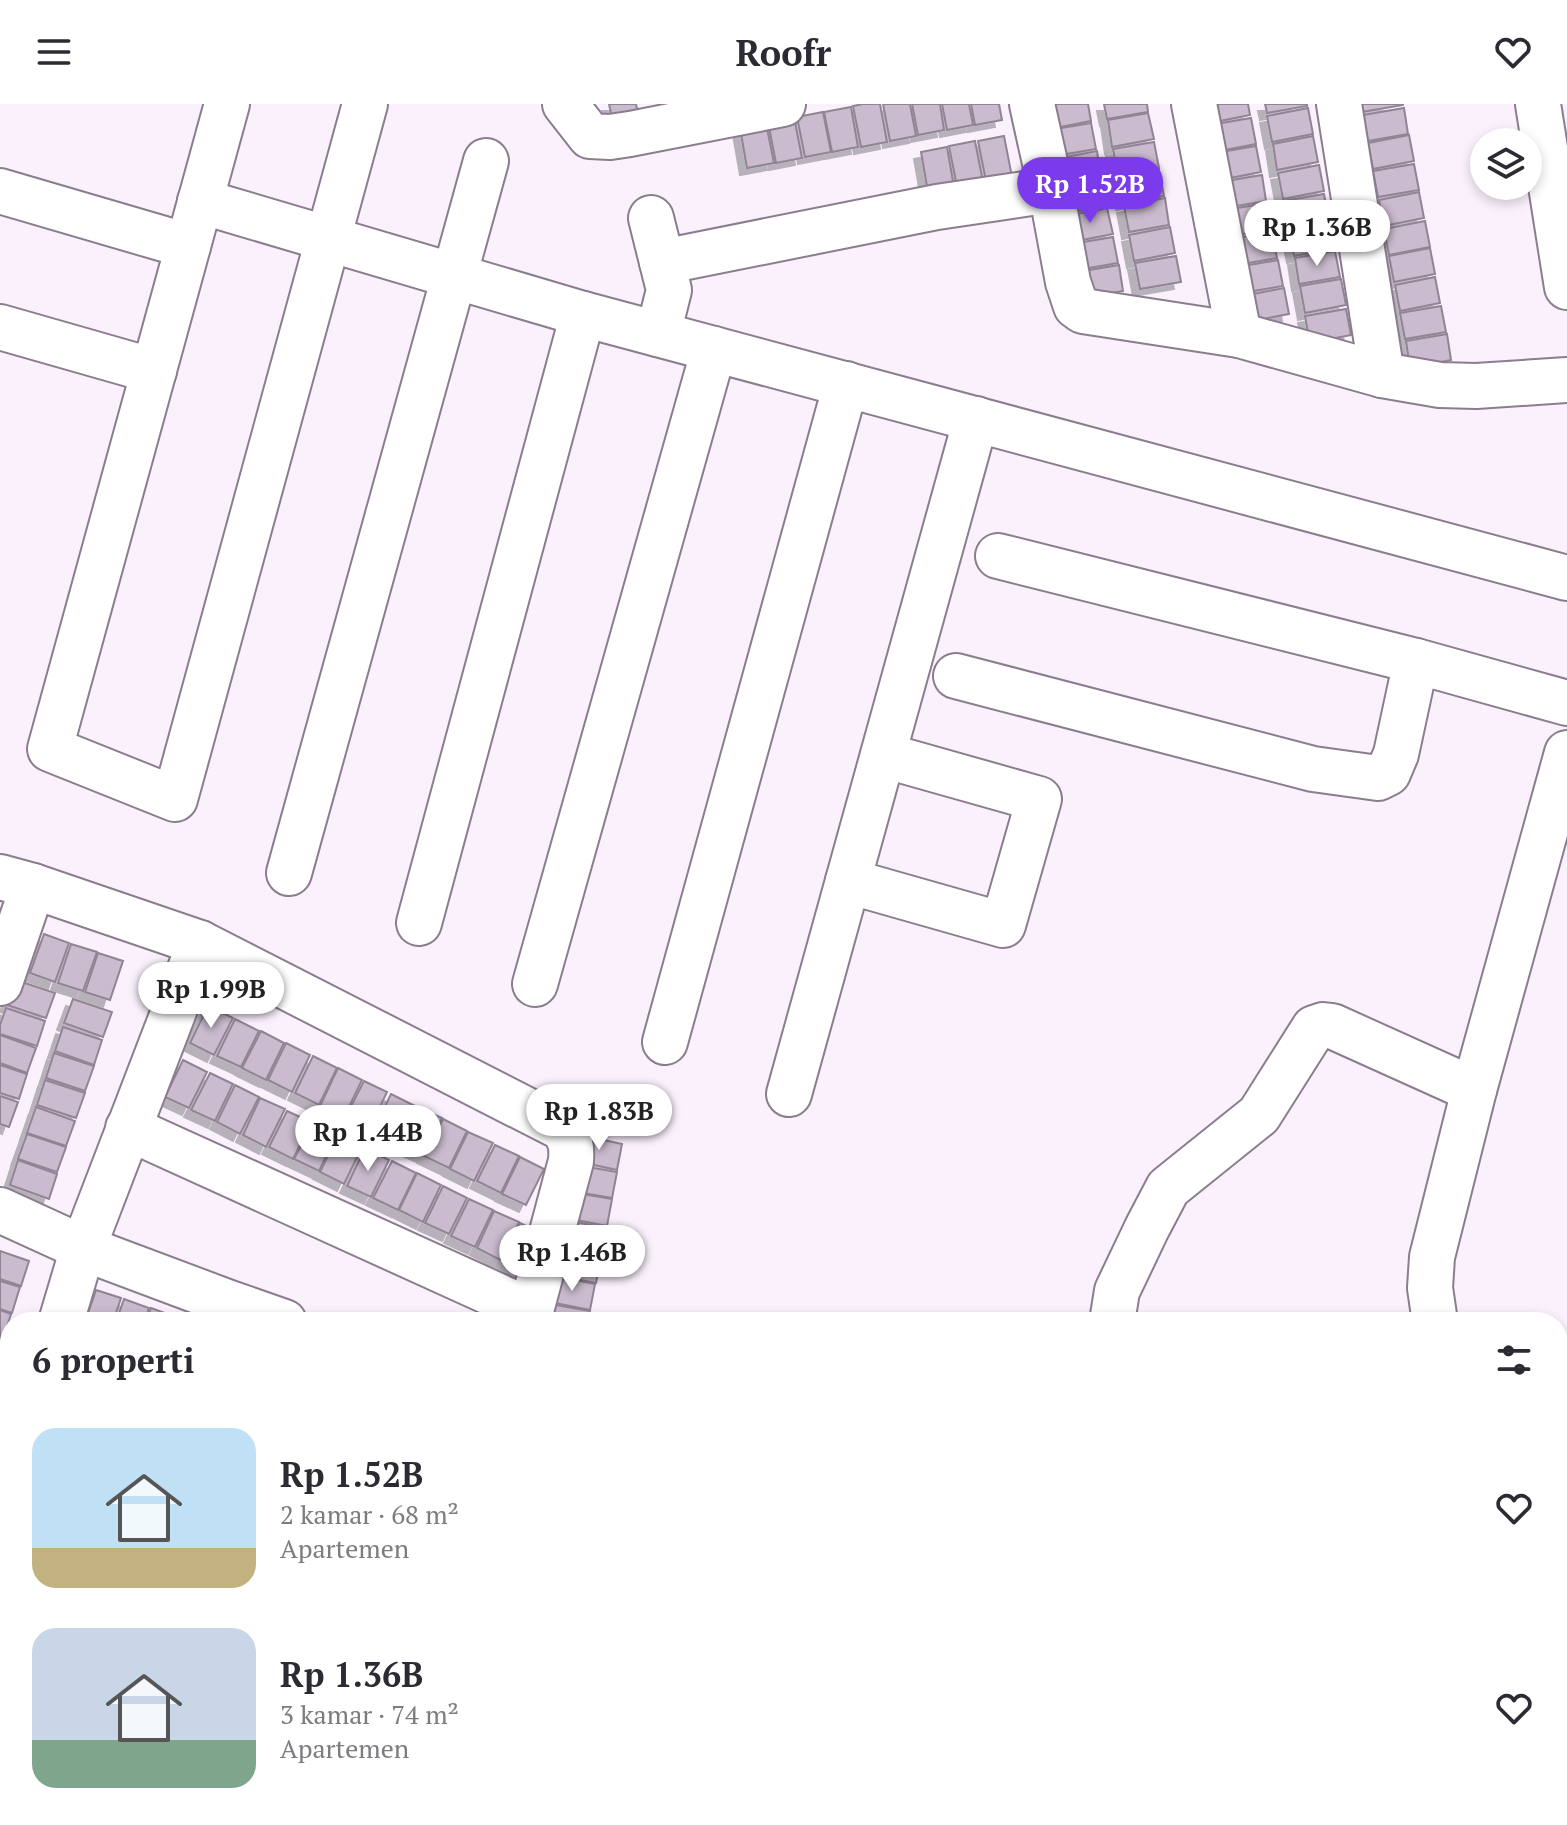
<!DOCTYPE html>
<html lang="id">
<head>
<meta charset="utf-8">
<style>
	:root { --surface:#fff; --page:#f7f7f7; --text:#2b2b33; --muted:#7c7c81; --accent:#7c3aed }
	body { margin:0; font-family:"PT Serif",serif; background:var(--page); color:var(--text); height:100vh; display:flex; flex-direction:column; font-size:30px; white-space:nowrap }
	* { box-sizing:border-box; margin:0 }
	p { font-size:26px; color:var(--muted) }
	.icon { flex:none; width:44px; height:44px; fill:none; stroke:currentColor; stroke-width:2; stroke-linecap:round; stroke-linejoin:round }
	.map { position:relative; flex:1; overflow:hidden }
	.sheet { position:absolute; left:0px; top:1208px; width:1568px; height:514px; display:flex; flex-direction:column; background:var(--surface); border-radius:32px 32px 0 0; box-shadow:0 4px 12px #0003 }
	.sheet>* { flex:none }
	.buttons { position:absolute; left:1470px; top:24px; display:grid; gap:16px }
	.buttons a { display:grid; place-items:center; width:72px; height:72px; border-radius:50%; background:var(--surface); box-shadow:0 4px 12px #0003; font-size:40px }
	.price { position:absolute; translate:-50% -68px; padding:0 18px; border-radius:28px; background:#fff; color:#222; font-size:26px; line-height:52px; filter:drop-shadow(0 2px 4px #0008) }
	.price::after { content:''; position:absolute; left:50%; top:48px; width:24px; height:18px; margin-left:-12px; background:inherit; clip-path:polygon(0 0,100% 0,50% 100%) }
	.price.active { background:var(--accent); color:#fff }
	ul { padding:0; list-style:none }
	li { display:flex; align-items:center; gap:24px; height:200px; padding:0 32px }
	li span { display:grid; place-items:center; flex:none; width:224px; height:160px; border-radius:24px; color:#555 }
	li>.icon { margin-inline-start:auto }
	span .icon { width:96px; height:96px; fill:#fffc; stroke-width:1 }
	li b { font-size:34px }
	h2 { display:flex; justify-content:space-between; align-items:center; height:96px; padding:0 32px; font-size:34px }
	header { display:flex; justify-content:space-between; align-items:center; height:104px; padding:0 32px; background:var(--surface); font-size:36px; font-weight:700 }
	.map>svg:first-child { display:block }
	.building { fill:#cabbce; stroke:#918495; stroke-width:2; filter:url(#shadow) }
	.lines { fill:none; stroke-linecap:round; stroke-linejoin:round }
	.minor-casing { stroke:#8b7d8e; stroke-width:48 }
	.minor { stroke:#fff; stroke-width:44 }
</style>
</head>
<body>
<header><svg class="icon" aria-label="menu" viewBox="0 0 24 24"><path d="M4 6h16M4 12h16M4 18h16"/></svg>Roofr<svg class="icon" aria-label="heart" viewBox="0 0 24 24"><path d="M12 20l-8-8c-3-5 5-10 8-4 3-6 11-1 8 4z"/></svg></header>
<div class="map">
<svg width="1567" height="1721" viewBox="0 0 1567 1721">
	<defs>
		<filter id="shadow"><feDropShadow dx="-7" dy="7" stdDeviation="0" flood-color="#0004"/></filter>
	</defs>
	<rect width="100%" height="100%" fill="#faf1fd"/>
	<g class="building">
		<path d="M 609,0 L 636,0 L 638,9 L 612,14 Z"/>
		<path d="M 863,0 L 880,0 L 887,38 L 861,43 L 853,2 Z"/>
		<path d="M 883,0 L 910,0 L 916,32 L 890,37 Z"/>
		<path d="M 912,0 L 940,0 L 944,26 L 918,31 Z"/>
		<path d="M 942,0 L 969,0 L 973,21 L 947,26 Z"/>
		<path d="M 971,0 L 999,0 L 1002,16 L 975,21 Z"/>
		<path d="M 1045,0 L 1088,0 L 1091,17 L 1050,25 Z"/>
		<path d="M 1104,0 L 1147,0 L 1148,8 L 1107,15 Z"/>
		<path d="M 1206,0 L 1248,0 L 1250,11 L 1210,19 Z"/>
		<path d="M 1265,0 L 1307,0 L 1307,2 L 1267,9 Z"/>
		<path d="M 1361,0 L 1403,0 L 1403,1 L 1362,8 Z"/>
		<path d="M 851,3 L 858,43 L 832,48 L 824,8 Z"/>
		<path d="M 1308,4 L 1313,30 L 1272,38 L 1267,12 Z"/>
		<path d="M 1404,4 L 1408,30 L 1368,37 L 1363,11 Z"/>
		<path d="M 823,8 L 831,48 L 805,53 L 797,13 Z"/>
		<path d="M 1148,9 L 1154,35 L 1112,43 L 1108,16 Z"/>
		<path d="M 794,13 L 802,54 L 776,59 L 768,18 Z"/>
		<path d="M 1251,14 L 1256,40 L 1215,48 L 1210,21 Z"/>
		<path d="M 766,19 L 774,59 L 747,64 L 740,24 Z"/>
		<path d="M 1091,19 L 1096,45 L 1055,52 L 1050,26 Z"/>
		<path d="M 1409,31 L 1414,57 L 1373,65 L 1368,39 Z"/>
		<path d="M 1004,32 L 1012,73 L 986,77 L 978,37 Z"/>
		<path d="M 1313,32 L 1318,58 L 1277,66 L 1273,40 Z"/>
		<path d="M 975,37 L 983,78 L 957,83 L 949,42 Z"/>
		<path d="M 1154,38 L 1159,64 L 1118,71 L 1113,45 Z"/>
		<path d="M 1256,42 L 1261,68 L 1220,76 L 1215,49 Z"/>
		<path d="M 947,43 L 954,83 L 928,88 L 921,48 Z"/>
		<path d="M 1097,47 L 1101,73 L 1061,81 L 1056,55 Z"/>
		<path d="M 1414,60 L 1419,86 L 1378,93 L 1373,67 Z"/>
		<path d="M 1319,61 L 1324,87 L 1283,95 L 1278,69 Z"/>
		<path d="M 1159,66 L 1164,92 L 1123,99 L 1118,73 Z"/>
		<path d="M 1262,71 L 1266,97 L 1225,104 L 1220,78 Z"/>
		<path d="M 1102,76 L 1107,102 L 1066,109 L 1061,83 Z"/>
		<path d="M 1419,88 L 1424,114 L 1384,122 L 1379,96 Z"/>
		<path d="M 1324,90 L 1329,116 L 1288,123 L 1283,97 Z"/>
		<path d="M 1165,94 L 1169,121 L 1129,128 L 1124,102 Z"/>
		<path d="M 1267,99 L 1272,125 L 1231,132 L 1226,106 Z"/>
		<path d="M 1107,104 L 1113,130 L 1072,138 L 1067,112 Z"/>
		<path d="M 1425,117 L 1430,143 L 1389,151 L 1384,125 Z"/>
		<path d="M 1330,118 L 1335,144 L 1294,152 L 1289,126 Z"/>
		<path d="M 1170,123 L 1175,149 L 1134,157 L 1129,131 Z"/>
		<path d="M 1272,128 L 1277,154 L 1237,161 L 1232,135 Z"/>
		<path d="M 1113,133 L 1118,159 L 1077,166 L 1072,140 Z"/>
		<path d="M 1430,144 L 1435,170 L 1394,178 L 1389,152 Z"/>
		<path d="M 1335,147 L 1340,173 L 1299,180 L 1295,154 Z"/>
		<path d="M 1176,152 L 1181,178 L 1140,185 L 1135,159 Z"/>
		<path d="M 1278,156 L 1283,182 L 1242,189 L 1237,163 Z"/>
		<path d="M 1119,161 L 1123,187 L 1082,194 L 1077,168 Z"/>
		<path d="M 1435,173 L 1440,199 L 1400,207 L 1395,181 Z"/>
		<path d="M 1341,175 L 1346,201 L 1305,209 L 1300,182 Z"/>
		<path d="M 1284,184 L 1289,210 L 1247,218 L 1243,192 Z"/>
		<path d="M 1441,202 L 1446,228 L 1405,235 L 1400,209 Z"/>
		<path d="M 1346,205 L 1351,231 L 1310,239 L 1305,212 Z"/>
		<path d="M 1447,230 L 1451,256 L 1410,264 L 1406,237 Z"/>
		<path d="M 44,830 L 69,839 L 55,878 L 30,869 Z"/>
		<path d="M 71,840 L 97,848 L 83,887 L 58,879 Z"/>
		<path d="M 98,849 L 123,857 L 110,896 L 85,888 Z"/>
		<path d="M 16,876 L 55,889 L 46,914 L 7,901 Z"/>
		<path d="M 73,895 L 112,908 L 103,933 L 64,919 Z"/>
		<path d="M 208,902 L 233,914 L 214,951 L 190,939 Z"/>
		<path d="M 6,904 L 45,917 L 37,942 L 0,930 L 0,921 Z"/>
		<path d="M 235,915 L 259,927 L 241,963 L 217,952 Z"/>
		<path d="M 63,923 L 102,936 L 94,961 L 55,947 Z"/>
		<path d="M 261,927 L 284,939 L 266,976 L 242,964 Z"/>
		<path d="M 0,931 L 36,944 L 27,969 L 0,959 Z"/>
		<path d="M 286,939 L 310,951 L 292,988 L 268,976 Z"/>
		<path d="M 54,949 L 94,962 L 85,987 L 46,974 Z"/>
		<path d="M 313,952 L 337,964 L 319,1001 L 295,989 Z"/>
		<path d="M 183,956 L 207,968 L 189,1004 L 165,993 Z"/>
		<path d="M 0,961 L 27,970 L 19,995 L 0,989 Z"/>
		<path d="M 338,964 L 362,976 L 344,1013 L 320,1002 Z"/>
		<path d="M 210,969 L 233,980 L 215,1017 L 191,1006 Z"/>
		<path d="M 45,976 L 85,989 L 76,1014 L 37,1001 Z"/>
		<path d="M 364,977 L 387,988 L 369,1026 L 345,1014 Z"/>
		<path d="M 235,981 L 259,993 L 240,1030 L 217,1018 Z"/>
		<path d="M 391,990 L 415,1002 L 396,1038 L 373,1027 Z"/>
		<path d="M 0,992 L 18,998 L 9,1023 L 0,1020 Z"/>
		<path d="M 260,994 L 285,1005 L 266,1043 L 243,1031 Z"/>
		<path d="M 36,1003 L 75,1017 L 66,1042 L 27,1029 Z"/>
		<path d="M 417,1003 L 442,1014 L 423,1051 L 399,1040 Z"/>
		<path d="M 287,1007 L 311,1018 L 293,1055 L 269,1043 Z"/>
		<path d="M 443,1015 L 467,1027 L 449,1064 L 424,1052 Z"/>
		<path d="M 313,1019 L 336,1031 L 319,1067 L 294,1055 Z"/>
		<path d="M 468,1028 L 493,1039 L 474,1077 L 450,1065 Z"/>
		<path d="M 27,1030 L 66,1043 L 57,1068 L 18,1055 Z"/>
		<path d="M 338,1031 L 362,1043 L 344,1080 L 320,1068 Z"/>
		<path d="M 581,1031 L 622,1040 L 617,1066 L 576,1057 Z"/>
		<path d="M 495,1041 L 519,1052 L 501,1089 L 477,1077 Z"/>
		<path d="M 365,1044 L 389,1056 L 371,1093 L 347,1082 Z"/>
		<path d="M 520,1053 L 544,1065 L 526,1101 L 502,1090 Z"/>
		<path d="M 18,1056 L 57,1070 L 49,1095 L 10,1081 Z"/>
		<path d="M 392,1057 L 416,1069 L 398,1106 L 373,1094 Z"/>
		<path d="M 576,1061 L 617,1068 L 612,1094 L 571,1087 Z"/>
		<path d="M 417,1069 L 441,1081 L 423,1118 L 399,1106 Z"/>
		<path d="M 443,1082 L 467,1094 L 449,1130 L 425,1119 Z"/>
		<path d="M 571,1088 L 612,1095 L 607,1122 L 566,1114 Z"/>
		<path d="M 469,1095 L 493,1106 L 475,1143 L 451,1132 Z"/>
		<path d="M 494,1107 L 519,1118 L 500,1156 L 477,1144 Z"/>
		<path d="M 566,1116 L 606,1124 L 601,1150 L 561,1142 Z"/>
		<path d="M 520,1119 L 544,1131 L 526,1168 L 502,1156 Z"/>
		<path d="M 560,1145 L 601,1152 L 596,1179 L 555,1171 Z"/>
		<path d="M 0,1147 L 29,1157 L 21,1182 L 0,1175 Z"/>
		<path d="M 555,1172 L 595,1180 L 590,1206 L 550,1198 Z"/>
		<path d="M 0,1177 L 20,1183 L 12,1209 L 0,1205 Z"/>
		<path d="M 96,1186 L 121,1194 L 113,1218 L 85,1218 Z"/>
		<path d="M 124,1195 L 149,1204 L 144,1218 L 116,1218 Z"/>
		<path d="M 550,1200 L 590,1207 L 588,1218 L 546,1218 Z"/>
		<path d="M 151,1204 L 176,1213 L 174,1218 L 146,1218 Z"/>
		<path d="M 0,1206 L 11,1210 L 3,1235 L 0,1234 Z"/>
	</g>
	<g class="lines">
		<defs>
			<g id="minor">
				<path d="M 227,0 L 50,645 L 175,695 L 365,0"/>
				<path d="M 565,0 L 590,32 L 610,33 L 630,30 L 783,0"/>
				<path d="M 1032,0 L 1051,86 L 1068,178 L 1076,202 L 1083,207 L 1239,231 L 1382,271 L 1440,281 L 1476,282 L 1567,276"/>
				<path d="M 1194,0 L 1239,231"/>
				<path d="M 1339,0 L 1382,271"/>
				<path d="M 1538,0 L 1567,183"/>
				<path d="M 0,87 L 188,142"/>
				<path d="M 200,97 L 583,210 L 1567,474"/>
				<path d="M 651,114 L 669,186 L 658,230"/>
				<path d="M 662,158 L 937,103 L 1051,86"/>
				<path d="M 0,223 L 154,267"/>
				<path d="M 998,452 L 1416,557 L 1567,599"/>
				<path d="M 956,572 L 1313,665 L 1378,674 L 1388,669 L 1396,650 L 1416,557"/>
				<path d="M 289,769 L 486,57"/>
				<path d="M 0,773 L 33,782 L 200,839 L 562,1024 C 571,1035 572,1043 571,1057 L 528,1218"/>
				<path d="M 848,777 L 1003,821 L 1039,695 L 883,651"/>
				<path d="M 419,819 L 583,210"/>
				<path d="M 0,879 L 33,782"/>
				<path d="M 535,880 L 714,245"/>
				<path d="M 665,938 L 846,280"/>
				<path d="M 789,990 L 976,315"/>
				<path d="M 128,1024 L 531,1207"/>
				<path d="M 0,1106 L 83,1144 L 227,1198 L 284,1218"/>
				<path d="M 61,1218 L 83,1144 L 200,839"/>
				<path d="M 1112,1218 L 1117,1187 L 1147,1124 L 1168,1084 L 1259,1011 L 1314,924 L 1323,921 L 1332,922 L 1474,986"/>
				<path d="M 1435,1218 L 1430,1184 L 1432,1153 L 1474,986 L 1567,649"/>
				<path d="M 1558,1282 L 1567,1287"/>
				<path d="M 0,1419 L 10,1386"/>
				<path d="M 0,1489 L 10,1492"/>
				<path d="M 1558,1499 L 1567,1516"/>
				<path d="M 0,1525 L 10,1528"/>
				<path d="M 0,1679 L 10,1682"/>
				<path d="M 94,1712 L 98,1717 L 99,1721"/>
				<path d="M 652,1712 L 681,1721"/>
				<path d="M 480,1721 L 482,1712"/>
				<path d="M 895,1721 L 902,1718 L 909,1712"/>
			</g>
		</defs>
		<use href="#minor" class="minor-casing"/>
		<use href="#minor" class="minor"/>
	</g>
</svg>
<div class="buttons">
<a><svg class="icon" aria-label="layers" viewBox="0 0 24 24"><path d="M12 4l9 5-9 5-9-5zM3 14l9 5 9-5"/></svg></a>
</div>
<b class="price active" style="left:1090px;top:121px">Rp 1.52B</b>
<b class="price" style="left:1317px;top:164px">Rp 1.36B</b>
<b class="price" style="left:211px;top:926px">Rp 1.99B</b>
<b class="price" style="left:599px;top:1048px">Rp 1.83B</b>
<b class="price" style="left:368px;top:1069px">Rp 1.44B</b>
<b class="price" style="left:572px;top:1189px">Rp 1.46B</b>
<section class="sheet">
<h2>6 properti<svg class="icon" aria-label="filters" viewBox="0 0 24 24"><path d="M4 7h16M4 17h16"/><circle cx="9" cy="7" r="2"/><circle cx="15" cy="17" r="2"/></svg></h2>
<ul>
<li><span style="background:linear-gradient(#bfe0f5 75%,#c2b280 0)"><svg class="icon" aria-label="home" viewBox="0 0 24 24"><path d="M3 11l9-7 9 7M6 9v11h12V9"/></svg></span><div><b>Rp 1.52B</b><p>2 kamar · 68 m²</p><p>Apartemen</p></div><svg class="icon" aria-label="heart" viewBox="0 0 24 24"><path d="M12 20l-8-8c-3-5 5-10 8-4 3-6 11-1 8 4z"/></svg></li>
<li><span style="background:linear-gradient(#c9d6e8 70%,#7fa58c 0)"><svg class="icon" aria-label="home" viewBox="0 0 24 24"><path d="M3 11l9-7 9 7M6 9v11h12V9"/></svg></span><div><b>Rp 1.36B</b><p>3 kamar · 74 m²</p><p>Apartemen</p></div><svg class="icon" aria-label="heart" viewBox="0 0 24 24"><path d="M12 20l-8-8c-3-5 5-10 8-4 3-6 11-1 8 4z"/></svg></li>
</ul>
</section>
</div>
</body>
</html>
